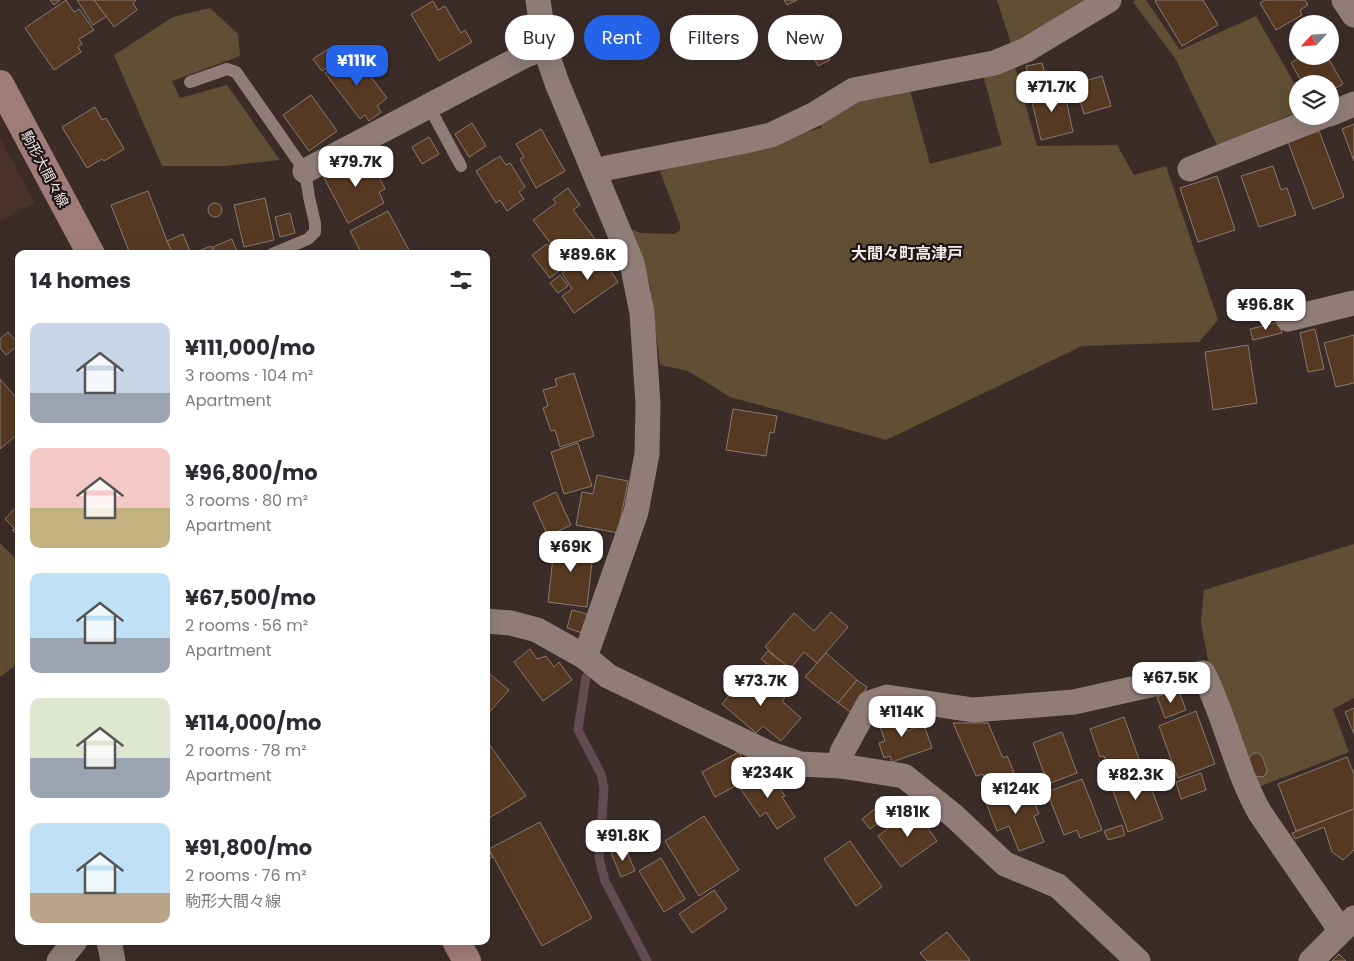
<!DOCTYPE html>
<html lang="en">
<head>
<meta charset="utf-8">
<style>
	:root { --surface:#fff; --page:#f2f2f3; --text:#2b2b33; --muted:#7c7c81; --accent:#2563eb }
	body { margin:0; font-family:Poppins,"Noto Sans JP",sans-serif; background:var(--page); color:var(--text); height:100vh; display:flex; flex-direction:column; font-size:19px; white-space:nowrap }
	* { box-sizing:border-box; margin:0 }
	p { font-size:16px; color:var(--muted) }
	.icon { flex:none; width:28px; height:28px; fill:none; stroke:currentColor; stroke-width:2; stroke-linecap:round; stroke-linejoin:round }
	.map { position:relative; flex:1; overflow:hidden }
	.drawer { position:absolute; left:15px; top:250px; width:475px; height:695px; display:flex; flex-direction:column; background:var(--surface); border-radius:10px; box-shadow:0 5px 20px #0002 }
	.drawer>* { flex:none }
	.hud { position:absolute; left:505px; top:15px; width:475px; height:45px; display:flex; gap:10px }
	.needle { width:32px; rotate:244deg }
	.controls { position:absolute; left:1289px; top:15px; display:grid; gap:10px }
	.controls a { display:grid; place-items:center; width:50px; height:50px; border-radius:50%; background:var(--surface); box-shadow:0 5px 20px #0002; font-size:25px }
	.price { position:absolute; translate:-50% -42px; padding:0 11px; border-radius:10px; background:#fff; color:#222; font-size:16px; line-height:32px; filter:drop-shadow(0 1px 2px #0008) }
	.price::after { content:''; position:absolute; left:50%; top:30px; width:15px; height:11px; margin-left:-8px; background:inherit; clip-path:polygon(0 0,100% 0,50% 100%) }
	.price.on { background:var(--accent); color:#fff }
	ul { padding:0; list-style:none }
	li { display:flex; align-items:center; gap:15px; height:125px; padding:0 15px }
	li span { display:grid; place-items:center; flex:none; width:140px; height:100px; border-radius:10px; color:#555 }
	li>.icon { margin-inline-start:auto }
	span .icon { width:60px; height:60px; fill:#fffc; stroke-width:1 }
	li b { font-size:21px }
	h2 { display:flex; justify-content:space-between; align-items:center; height:60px; padding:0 15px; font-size:21px }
	.tag { padding:0 18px; border-radius:22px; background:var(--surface); box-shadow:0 5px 20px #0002; font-size:18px; line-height:45px }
	.tag.on { background:var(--accent); color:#fff }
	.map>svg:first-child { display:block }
	.built { fill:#48322b }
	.green { fill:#604f34 }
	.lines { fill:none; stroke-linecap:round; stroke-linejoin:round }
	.stream { stroke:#634b52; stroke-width:9 }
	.building { fill:#563922; stroke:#887a6f }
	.lane { stroke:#907d77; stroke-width:12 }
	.street { stroke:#907d77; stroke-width:25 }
	.secondary { stroke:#a07c78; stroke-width:28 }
	.labels { text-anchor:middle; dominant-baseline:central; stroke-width:4.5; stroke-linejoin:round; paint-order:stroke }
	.street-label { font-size:14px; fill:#f4eae7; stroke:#1d1614 }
	.quarter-label { font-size:16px; font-weight:bold; fill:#f4eae7; stroke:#1d1614 }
</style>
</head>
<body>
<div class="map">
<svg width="1354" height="961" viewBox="0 0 1354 961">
	<rect width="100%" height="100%" fill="#3b2c27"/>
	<path class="built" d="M 0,138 L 35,203 L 0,221 Z"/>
	<g class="green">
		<path d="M 997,0 L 1092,0 L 1012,47 Z"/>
		<path d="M 1135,0 L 1146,0 L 1180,50 L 1256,16 L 1297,88 L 1297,112 L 1217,145 L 1175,58 L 1133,2 Z"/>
		<path d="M 210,8 L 238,34 L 240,56 L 172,81 L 180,98 L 227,85 L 280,160 L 224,166 L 162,166 L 114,55 L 173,17 Z"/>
		<path d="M 1015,67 L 1037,146 L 1117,145 L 1134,175 L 1166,166 L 1218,320 L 1199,342 L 1082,346 L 886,440 L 730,397 L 688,371 L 660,365 L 650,285 L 631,229 L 641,233 L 675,234 L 680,230 L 680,224 L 660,171 L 821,128 L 823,119 L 852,98 L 910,90 L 930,164 L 1002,145 L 982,71 Z"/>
		<path d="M 0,543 L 19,562 L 19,663 L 0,677 Z"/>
		<path d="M 1354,544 L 1354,698 L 1333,709 L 1349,752 L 1256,788 L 1216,677 L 1208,660 L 1201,623 L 1204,590 Z"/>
	</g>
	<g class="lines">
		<path class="stream" d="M 586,677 L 578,730 L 601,774 L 604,788 L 599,858 L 605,881 L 647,961"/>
	</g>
	<g class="building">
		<path d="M 50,0 L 60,0 L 54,5 Z"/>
		<path d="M 66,0 L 74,12 L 79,9 L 94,30 L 79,39 L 82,44 L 78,47 L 81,52 L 54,70 L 25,28 Z"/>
		<path d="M 77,0 L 94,0 L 107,16 L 93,25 Z"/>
		<path d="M 94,0 L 136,0 L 133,3 L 137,10 L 114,27 Z"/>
		<path d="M 784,0 L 797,0 L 787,5 Z"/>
		<path d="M 1156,0 L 1203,0 L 1218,25 L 1182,46 L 1155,1 Z"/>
		<path d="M 1265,0 L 1305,0 L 1308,5 L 1300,10 L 1302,15 L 1276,30 L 1260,3 Z"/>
		<path d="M 433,1 L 438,10 L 445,6 L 461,33 L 465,30 L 472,42 L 439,61 L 411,14 Z"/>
		<path d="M 810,16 L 830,60 L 818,66 L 797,22 Z"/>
		<path d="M 328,49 L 337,62 L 322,71 L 313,59 Z"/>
		<path d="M 352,52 L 387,98 L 377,106 L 381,112 L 369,121 L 365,115 L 360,119 L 325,73 Z"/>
		<path d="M 1301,56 L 1327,56 L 1343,84 L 1330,91 L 1330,84 L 1303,84 L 1291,63 Z"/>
		<path d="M 1042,63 L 1048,84 L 1032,88 L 1026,66 Z"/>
		<path d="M 1102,76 L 1111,106 L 1084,114 L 1075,84 Z"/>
		<path d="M 1063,86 L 1073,132 L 1041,140 L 1030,93 Z"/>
		<path d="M 311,95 L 337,131 L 309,151 L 283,115 Z"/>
		<path d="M 95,107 L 102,120 L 106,118 L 124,149 L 104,161 L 102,159 L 87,168 L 62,127 Z"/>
		<path d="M 472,123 L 486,146 L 469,157 L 455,134 Z"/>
		<path d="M 1354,124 L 1354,161 L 1342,129 Z"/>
		<path d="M 541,129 L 565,171 L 536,188 L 520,159 L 524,157 L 516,144 Z"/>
		<path d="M 1319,131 L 1344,197 L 1313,209 L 1288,142 Z"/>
		<path d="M 429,137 L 439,154 L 422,164 L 412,147 Z"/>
		<path d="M 500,156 L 506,165 L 510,163 L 525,187 L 519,192 L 524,199 L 507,211 L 500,200 L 496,203 L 476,171 Z"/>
		<path d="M 359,157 L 364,157 L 370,160 L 373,165 L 385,189 L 379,192 L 384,203 L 348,223 L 323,176 Z"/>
		<path d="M 1273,166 L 1281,190 L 1287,188 L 1296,215 L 1259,227 L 1241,176 Z"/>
		<path d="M 1217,176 L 1235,230 L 1198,242 L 1180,188 Z"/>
		<path d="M 568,188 L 580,205 L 573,210 L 598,243 L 567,265 L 533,220 L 556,203 L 553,199 Z"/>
		<path d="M 148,191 L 167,241 L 173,254 L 130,254 L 111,205 Z"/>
		<path d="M 265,198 L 274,240 L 244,247 L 234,205 Z"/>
		<circle cx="215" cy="210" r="7"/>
		<path d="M 388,211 L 411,254 L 362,254 L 350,231 Z"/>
		<path d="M 290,213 L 295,233 L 280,237 L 275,217 Z"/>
		<path d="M 183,234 L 191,254 L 173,254 L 167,241 Z"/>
		<path d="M 232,239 L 238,254 L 216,254 L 213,247 Z"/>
		<path d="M 547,244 L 564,267 L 550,278 L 532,255 Z"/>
		<path d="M 211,246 L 214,254 L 199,254 L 198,251 Z"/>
		<path d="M 596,250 L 618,282 L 574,313 L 562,296 L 572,289 L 562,273 Z"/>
		<path d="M 560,275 L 568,286 L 558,293 L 550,283 Z"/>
		<path d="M 1245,302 L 1247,311 L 1240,312 L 1238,303 Z"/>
		<path d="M 1279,322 L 1282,333 L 1253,340 L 1250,329 Z"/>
		<path d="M 1315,329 L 1324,369 L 1308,372 L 1300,333 Z"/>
		<path d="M 8,332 L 19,344 L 6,355 L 0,348 L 0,339 Z"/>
		<path d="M 1354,335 L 1354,383 L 1336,387 L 1324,343 Z"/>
		<path d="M 1248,345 L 1257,403 L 1213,410 L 1205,352 Z"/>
		<path d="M 574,373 L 594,436 L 560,447 L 555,430 L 551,431 L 543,408 L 548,406 L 543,390 L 557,386 L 555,379 Z"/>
		<path d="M 0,379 L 19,401 L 19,433 L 0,449 Z"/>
		<path d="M 733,409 L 777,416 L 774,433 L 770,432 L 766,456 L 726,450 Z"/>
		<path d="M 578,443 L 592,486 L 564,494 L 551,452 Z"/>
		<path d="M 597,475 L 628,481 L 618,533 L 576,525 L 582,492 L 593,494 Z"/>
		<path d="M 556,492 L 571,525 L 548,536 L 533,503 Z"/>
		<path d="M 19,504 L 19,537 L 12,530 L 15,529 L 5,519 Z"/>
		<path d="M 555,539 L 594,543 L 587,607 L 548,602 Z"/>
		<path d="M 572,610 L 590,615 L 585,634 L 567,628 Z"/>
		<path d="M 831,612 L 848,627 L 817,663 L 804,652 L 790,669 L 765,647 L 794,613 L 814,631 Z"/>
		<path d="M 530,649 L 537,659 L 546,656 L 554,667 L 559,662 L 572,680 L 543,701 L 514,662 Z"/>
		<path d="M 768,651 L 786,665 L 779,673 L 761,659 Z"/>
		<path d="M 826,653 L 857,680 L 838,703 L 805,677 Z"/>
		<path d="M 751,669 L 785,698 L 782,701 L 801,718 L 781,741 L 763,726 L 756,733 L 722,704 Z"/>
		<path d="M 486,671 L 509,690 L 486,716 Z"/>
		<path d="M 857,680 L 867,687 L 853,714 L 838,703 Z"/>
		<path d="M 1178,689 L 1186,710 L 1165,718 L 1157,697 Z"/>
		<path d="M 1354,708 L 1354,734 L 1345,712 Z"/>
		<path d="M 900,710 L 907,731 L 924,725 L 932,748 L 892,762 L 890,756 L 884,758 L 879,743 L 885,741 L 877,718 Z"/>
		<path d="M 1196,711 L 1215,764 L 1178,778 L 1159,726 Z"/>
		<path d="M 1124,717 L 1140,762 L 1110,773 L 1104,756 L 1100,757 L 1090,729 Z"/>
		<path d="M 953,723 L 988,723 L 1003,758 L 1007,756 L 1014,772 L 987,784 L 983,774 L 976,776 Z"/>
		<path d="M 1062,732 L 1077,773 L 1048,784 L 1033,743 Z"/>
		<path d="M 486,740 L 526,796 L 489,818 L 486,814 Z"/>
		<path d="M 739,752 L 752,777 L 715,797 L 702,772 Z"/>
		<path d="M 1254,753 L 1258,753 L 1262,756 L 1267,770 L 1266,774 L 1263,777 L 1255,776 L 1249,760 L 1250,756 Z"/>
		<path d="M 1347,757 L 1354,774 L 1354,809 L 1296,831 L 1278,784 Z"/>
		<path d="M 767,769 L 785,796 L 782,797 L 795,817 L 777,829 L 766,812 L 760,817 L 740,788 Z"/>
		<path d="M 1144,770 L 1163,819 L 1128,832 L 1110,783 Z"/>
		<path d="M 1201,773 L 1206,790 L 1181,799 L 1176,782 Z"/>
		<path d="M 1082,779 L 1102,830 L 1080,838 L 1077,830 L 1064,835 L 1047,792 Z"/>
		<path d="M 1027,783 L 1039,814 L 1034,816 L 1044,842 L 1019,851 L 1009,826 L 997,831 L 983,795 L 1006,787 L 1008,790 Z"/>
		<path d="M 891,796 L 899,806 L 870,829 L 862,819 Z"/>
		<path d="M 914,809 L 937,841 L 901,867 L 878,836 Z"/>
		<path d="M 1354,809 L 1354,850 L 1343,860 L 1332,852 L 1324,827 L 1295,839 L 1292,833 Z"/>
		<path d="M 704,816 L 739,870 L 699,896 L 665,841 Z"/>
		<path d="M 540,822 L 592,918 L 542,946 L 489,849 Z"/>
		<path d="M 1122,825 L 1125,835 L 1108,840 L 1104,831 Z"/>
		<path d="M 850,841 L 882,887 L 856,906 L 824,859 Z"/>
		<path d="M 486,845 L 493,857 L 486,861 Z"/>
		<path d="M 625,847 L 635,871 L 621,877 L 611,853 Z"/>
		<path d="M 661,858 L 685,899 L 664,912 L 639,871 Z"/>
		<path d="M 714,890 L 727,909 L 692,933 L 679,914 Z"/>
		<path d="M 947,932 L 970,960 L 969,961 L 927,961 L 920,953 Z"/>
		<path d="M 1339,954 L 1346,961 L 1332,961 Z"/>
	</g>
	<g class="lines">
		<g class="lane">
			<path d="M 190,82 L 227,69 L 236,72 L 305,171 L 309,197 L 315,223 L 315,232 L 308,239 L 272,254"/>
			<path d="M 428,105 L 461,166"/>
		</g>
		<g class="street">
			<path d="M 538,0 L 545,48 L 557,83 L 632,263 L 642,313 L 648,404 L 647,454 L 636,512 L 585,657"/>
			<path d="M 1344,0 L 1354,15"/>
			<path d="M 1330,114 L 1354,104"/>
			<path d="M 1190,169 L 1323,116"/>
			<path d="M 305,171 L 526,55 L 545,48"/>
			<path d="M 595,173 L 607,168 L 740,142 L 771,135 L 815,114 L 854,90 L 994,63 L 1026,50 L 1109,0"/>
			<path d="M 1288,319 L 1354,303"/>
			<path d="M 486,621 L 511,623 L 537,630 L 585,657 L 608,676 L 768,753 L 800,764 L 841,766 L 904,776 L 954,816 L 1005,864 L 1058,886 L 1138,961"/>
			<path d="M 841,766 L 842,752 L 869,703 L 887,697 L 973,710 L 1074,702 L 1203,673 C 1226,718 1235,769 1260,813 L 1341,931"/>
			<path d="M 109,941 L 113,961"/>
			<path d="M 59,961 L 75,941"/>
			<path d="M 1311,961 L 1354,918"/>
		</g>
		<g class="secondary">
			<path d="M 0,84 L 91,254"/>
			<path d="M 456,941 L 467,961"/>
		</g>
	</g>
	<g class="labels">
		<g class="street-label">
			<text transform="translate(45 169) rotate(62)">駒形大間々線</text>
		</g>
		<g class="quarter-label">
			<text x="907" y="253">大間々町高津戸</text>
		</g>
	</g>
</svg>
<div class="controls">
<a><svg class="needle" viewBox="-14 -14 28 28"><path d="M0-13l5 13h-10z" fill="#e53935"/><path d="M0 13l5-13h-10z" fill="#7c7c81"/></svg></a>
<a><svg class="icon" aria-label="layers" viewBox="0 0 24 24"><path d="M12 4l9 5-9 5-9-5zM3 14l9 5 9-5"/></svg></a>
</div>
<b class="price on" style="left:357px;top:87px">¥111K</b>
<b class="price" style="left:1052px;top:113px">¥71.7K</b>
<b class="price" style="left:356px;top:188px">¥79.7K</b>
<b class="price" style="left:588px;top:281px">¥89.6K</b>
<b class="price" style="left:1266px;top:331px">¥96.8K</b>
<b class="price" style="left:571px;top:573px">¥69K</b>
<b class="price" style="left:1171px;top:704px">¥67.5K</b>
<b class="price" style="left:761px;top:707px">¥73.7K</b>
<b class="price" style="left:902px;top:738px">¥114K</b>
<b class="price" style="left:768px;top:799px">¥234K</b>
<b class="price" style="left:1136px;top:801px">¥82.3K</b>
<b class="price" style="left:1016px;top:815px">¥124K</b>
<b class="price" style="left:908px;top:838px">¥181K</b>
<b class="price" style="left:623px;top:862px">¥91.8K</b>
<div class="hud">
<a class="tag">Buy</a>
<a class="tag on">Rent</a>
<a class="tag">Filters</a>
<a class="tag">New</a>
</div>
<section class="drawer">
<h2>14 homes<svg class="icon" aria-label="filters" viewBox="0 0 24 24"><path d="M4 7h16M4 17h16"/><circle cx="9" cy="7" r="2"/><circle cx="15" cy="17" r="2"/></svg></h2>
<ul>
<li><span style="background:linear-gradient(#c9d6e8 70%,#9aa5b1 0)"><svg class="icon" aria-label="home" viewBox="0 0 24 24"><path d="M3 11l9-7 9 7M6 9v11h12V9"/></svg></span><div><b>¥111,000/mo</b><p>3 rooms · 104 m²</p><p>Apartment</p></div></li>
<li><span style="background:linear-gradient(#f6c9c9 60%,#c2b280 0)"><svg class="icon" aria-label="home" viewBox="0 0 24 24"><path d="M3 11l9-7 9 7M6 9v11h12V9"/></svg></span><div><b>¥96,800/mo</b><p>3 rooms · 80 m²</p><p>Apartment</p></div></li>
<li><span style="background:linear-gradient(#bfe0f5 65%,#9aa5b1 0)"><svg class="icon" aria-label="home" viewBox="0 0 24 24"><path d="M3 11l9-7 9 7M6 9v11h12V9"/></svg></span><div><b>¥67,500/mo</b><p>2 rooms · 56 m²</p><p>Apartment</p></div></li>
<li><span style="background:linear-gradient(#dfe7d0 60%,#9aa5b1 0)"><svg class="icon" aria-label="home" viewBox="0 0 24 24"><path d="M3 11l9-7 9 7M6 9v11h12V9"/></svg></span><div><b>¥114,000/mo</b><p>2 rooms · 78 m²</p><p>Apartment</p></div></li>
<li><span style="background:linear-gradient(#bfe0f5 70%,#b9a48a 0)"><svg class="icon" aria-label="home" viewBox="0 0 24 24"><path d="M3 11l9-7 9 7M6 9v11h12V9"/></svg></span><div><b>¥91,800/mo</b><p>2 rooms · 76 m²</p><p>駒形大間々線</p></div></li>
</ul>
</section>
</div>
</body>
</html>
